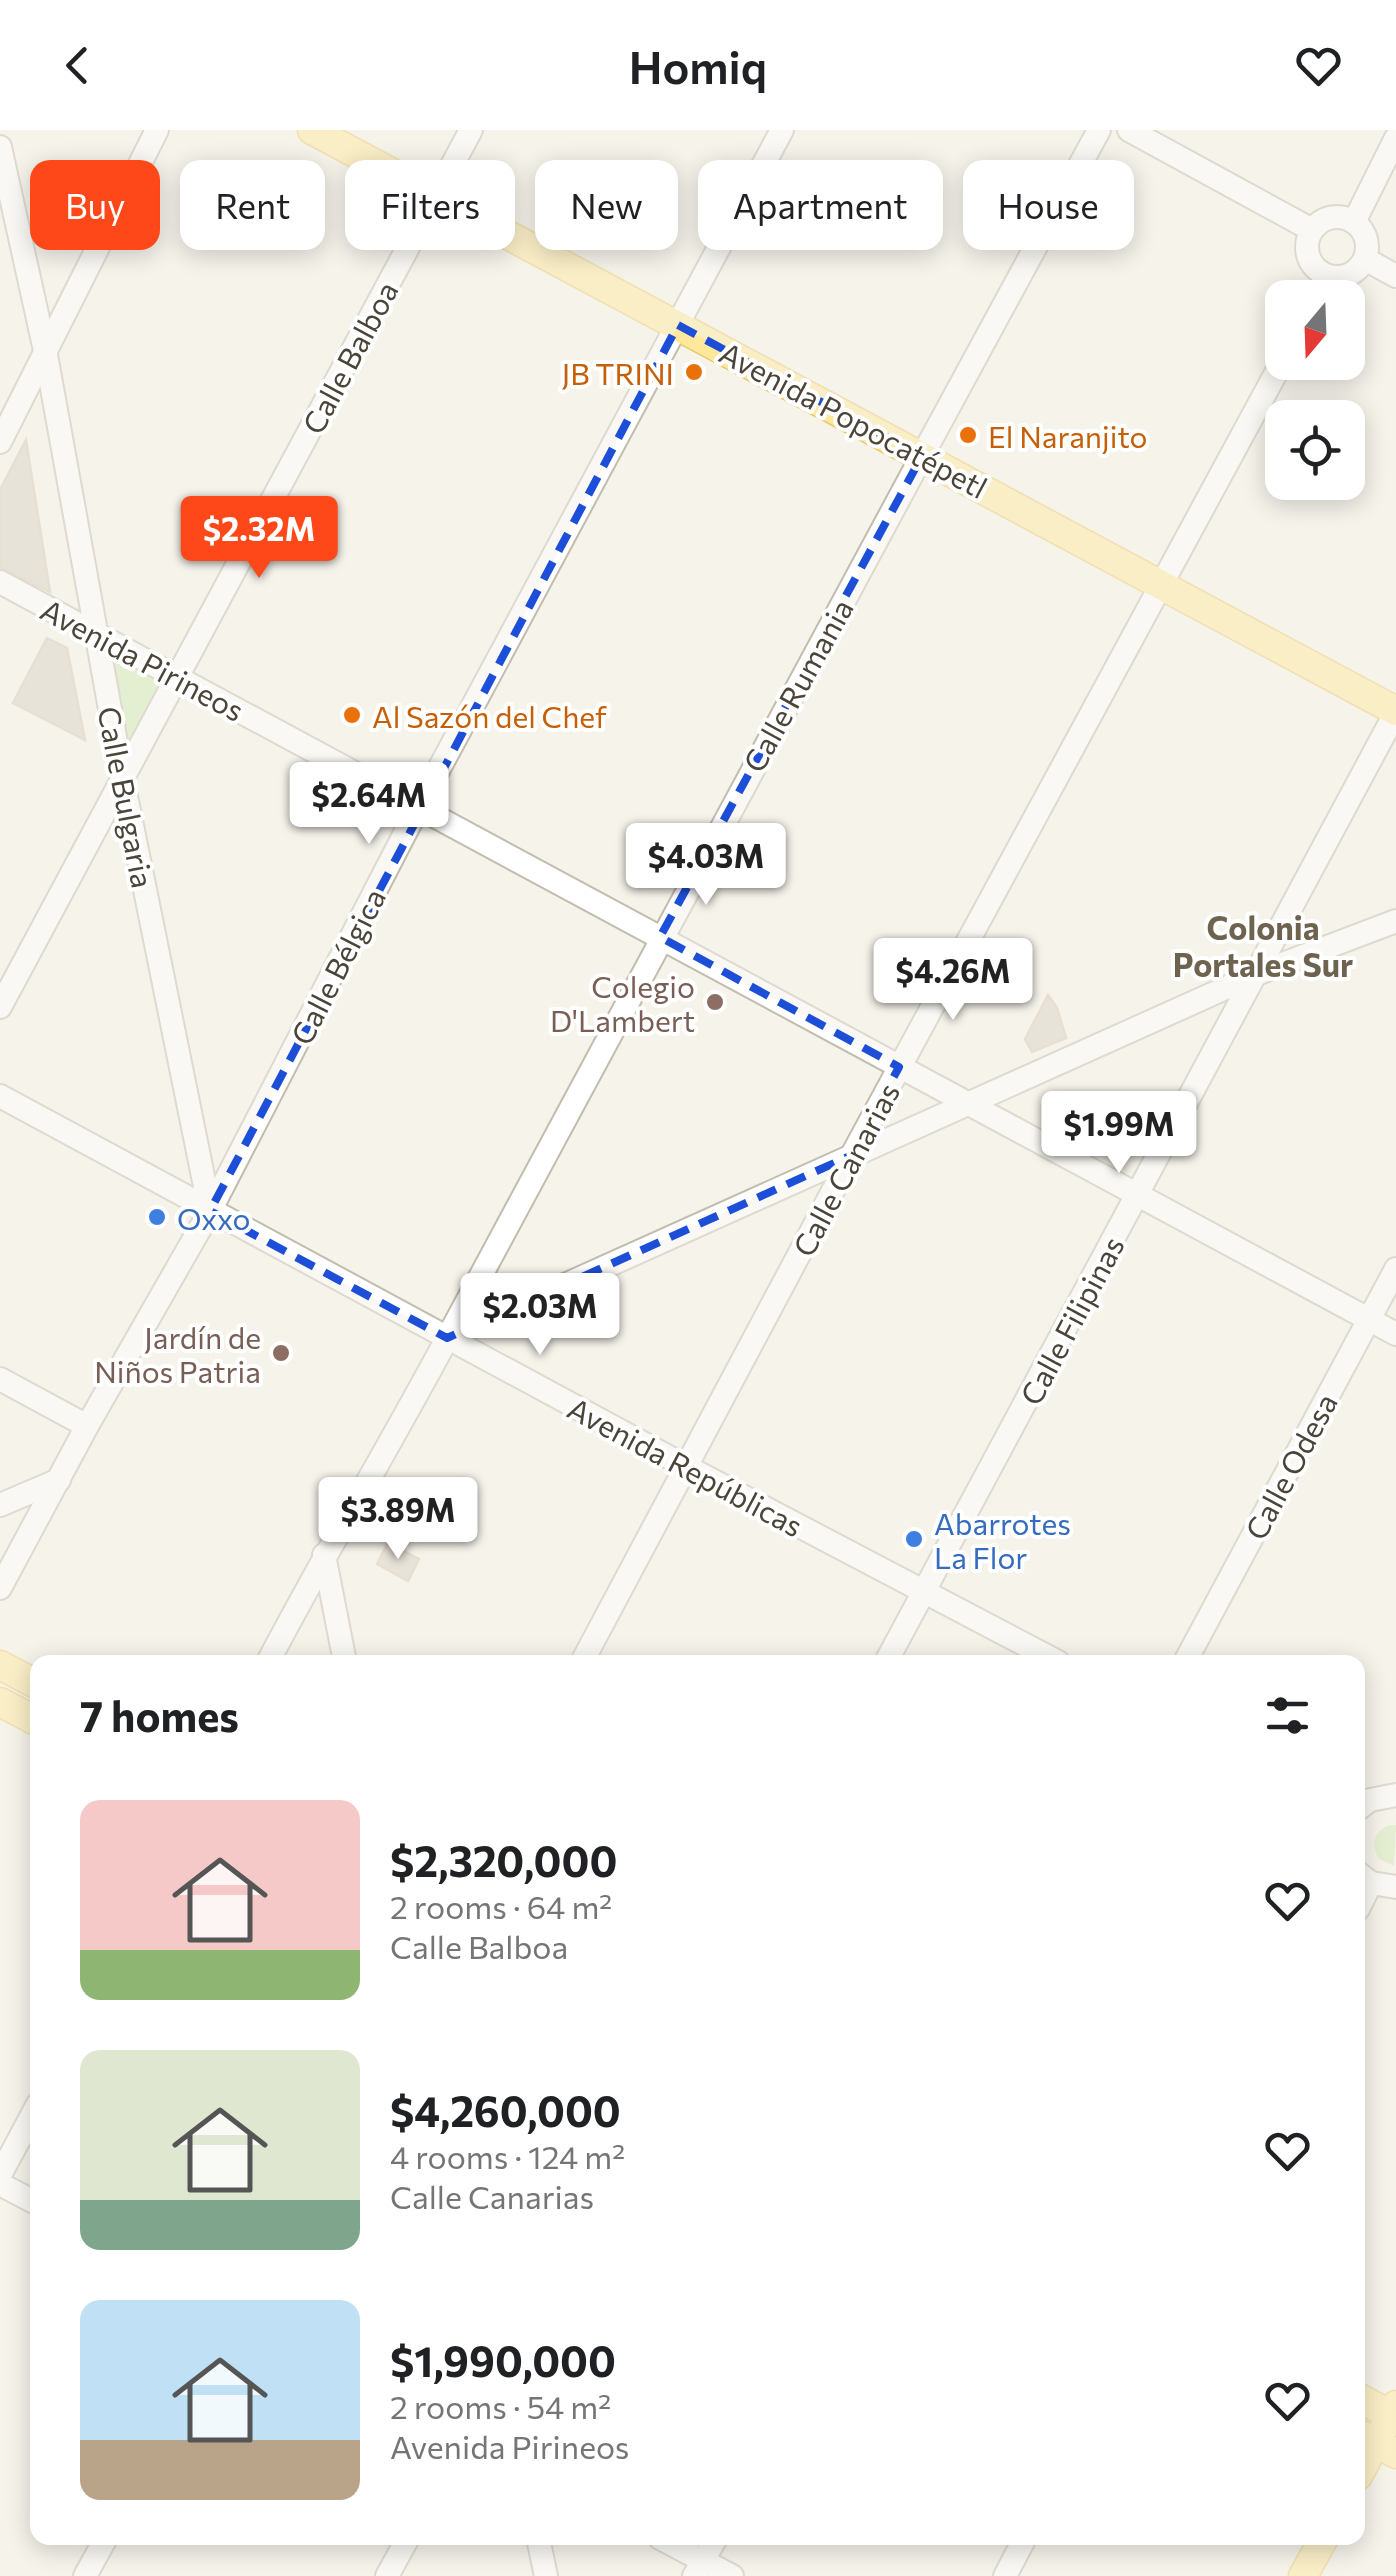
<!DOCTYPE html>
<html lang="en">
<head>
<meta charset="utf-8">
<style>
	:root { --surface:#fff; --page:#f6f6f6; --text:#202124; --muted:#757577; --accent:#ff4819 }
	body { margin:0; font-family:Commissioner,sans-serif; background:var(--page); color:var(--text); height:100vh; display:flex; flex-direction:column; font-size:38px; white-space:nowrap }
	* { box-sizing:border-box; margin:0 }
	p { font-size:32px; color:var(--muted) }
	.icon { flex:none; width:55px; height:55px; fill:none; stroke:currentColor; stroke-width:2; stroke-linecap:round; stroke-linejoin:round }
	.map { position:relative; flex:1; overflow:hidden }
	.panel { position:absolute; left:30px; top:1525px; width:1335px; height:890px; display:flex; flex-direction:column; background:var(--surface); border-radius:20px; box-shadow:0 5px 25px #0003 }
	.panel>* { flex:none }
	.top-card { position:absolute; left:30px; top:30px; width:1338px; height:90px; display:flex; gap:20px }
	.needle { width:65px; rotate:199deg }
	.controls { position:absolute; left:1265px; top:150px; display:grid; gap:20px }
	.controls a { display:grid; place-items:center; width:100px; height:100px; border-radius:20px; background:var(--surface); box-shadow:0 5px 25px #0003; font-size:50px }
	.price { position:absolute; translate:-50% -85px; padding:0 22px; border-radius:10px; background:#fff; color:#222; font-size:32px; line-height:65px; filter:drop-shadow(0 2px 5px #0008) }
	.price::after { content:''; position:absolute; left:50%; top:60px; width:30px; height:22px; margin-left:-15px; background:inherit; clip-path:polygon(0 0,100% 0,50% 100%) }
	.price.current { background:var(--accent); color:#fff }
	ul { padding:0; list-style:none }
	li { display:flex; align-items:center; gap:30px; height:250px; padding:0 50px }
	li span { display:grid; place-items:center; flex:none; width:280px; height:200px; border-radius:20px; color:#555 }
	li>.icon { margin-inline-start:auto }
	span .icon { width:120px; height:120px; fill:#fffc; stroke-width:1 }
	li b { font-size:42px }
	h2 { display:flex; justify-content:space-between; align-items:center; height:120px; padding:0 50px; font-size:42px }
	.pill { padding:0 35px; border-radius:20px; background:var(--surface); box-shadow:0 5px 25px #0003; font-size:35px; line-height:90px }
	.pill.current { background:var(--accent); color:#fff }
	header { display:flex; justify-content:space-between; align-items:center; height:130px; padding:0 50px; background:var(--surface); font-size:45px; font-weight:600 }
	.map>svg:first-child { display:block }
	.green { fill:#cfebb3 }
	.building { fill:#d8d0c0; stroke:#d3c8b3; stroke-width:2.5 }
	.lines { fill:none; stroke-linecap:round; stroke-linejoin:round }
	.minor-casing { stroke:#c2bcad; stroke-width:26 }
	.major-casing { stroke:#e8c867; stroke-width:31 }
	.minor { stroke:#fff; stroke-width:22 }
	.major { stroke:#ffe89b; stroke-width:28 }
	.marked { fill:none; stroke:#1d4ed8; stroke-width:8; stroke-dasharray:20 12; stroke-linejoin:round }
	.food-dot { fill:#e8710a; stroke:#fff; stroke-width:4 }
	.education-dot { fill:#8d6e63; stroke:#fff; stroke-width:4 }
	.shop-dot { fill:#3f7fe0; stroke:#fff; stroke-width:4 }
	.labels { text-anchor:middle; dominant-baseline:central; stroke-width:8; stroke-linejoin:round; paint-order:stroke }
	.street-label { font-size:30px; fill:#4b4438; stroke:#fff }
	.food-label { font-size:30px; fill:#c56008; stroke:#fff; text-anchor:start }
	.education-label { font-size:30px; fill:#785e54; stroke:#fff; text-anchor:end }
	.shop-label { font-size:30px; fill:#366cbe; stroke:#fff; text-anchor:start }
	.neighbourhood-label { font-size:32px; font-weight:bold; fill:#6e634f; stroke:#fff }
</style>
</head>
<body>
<header><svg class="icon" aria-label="back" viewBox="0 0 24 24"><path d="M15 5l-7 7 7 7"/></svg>Homiq<svg class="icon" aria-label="heart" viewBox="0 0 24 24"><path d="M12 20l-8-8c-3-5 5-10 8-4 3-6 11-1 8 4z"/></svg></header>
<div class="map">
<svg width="1396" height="2446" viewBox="0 0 1396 2446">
	<rect width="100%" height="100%" fill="#f6f3eb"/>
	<g class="green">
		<path d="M 97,504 L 176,550 L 123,650 Z"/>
		<path d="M 1389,1695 L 1396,1695 L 1394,1736 L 1379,1729 C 1370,1714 1374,1702 1389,1695 Z"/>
	</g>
	<g class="building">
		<path d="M 26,310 L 50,462 L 0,437 L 0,360 Z"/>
		<path d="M 47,508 L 67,518 L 85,610 L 13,573 Z"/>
		<path d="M 1048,865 L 1057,878 L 1066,908 L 1032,922 L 1025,909 Z"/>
		<path d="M 388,1413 L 419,1429 L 408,1451 L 377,1434 Z"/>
	</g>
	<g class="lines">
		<defs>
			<g id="minor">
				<path d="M 1129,0 L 1312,100"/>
				<path d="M 0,17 L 46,225 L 123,651 L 210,1081"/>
				<circle cx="1337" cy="117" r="30"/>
				<path d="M 1354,92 L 1396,8"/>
				<path d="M 1365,129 L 1396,146"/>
				<path d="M 0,312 L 157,0"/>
				<path d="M 0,452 L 1396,1204"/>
				<path d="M 0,877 L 471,0"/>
				<path d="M 0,966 L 687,1337 L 1058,1532"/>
				<path d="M 447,1208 L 1259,843 L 1396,791"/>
				<path d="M 0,1249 L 87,1296"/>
				<path d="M 0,1375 L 59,1350"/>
				<path d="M 324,1425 L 345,1532"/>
				<path d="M 0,1458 L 87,1296 L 210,1081 L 418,678 L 782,0"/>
				<path d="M 268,1532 C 326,1421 391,1314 450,1203 C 666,801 881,400 1099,0"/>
				<path d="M 582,1532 L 852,1025 L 1282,232"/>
				<path d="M 886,1532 L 1396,582"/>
				<path d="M 1185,1532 L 1396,1139"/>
				<path d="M 1358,1679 L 1370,1670 L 1396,1665"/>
				<path d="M 1358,1743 L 1371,1753 L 1396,1757"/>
				<path d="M 1358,1779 L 1371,1753"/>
				<path d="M 0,2045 L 38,1974"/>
				<path d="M 0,2054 L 38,2074"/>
				<path d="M 538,2408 L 546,2446"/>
				<path d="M 660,2408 L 732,2446"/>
				<path d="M 85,2446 L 106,2408"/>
				<path d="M 387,2446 L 408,2408"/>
				<path d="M 694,2446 L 716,2408"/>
				<path d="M 1005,2446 L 1025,2408"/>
			</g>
			<g id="major">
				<path d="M 312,0 L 1396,581"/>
				<path d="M 0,1535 L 38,1555"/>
				<path d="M 0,1572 L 38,1592"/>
				<path d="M 1358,2267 L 1396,2288"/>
				<path d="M 1358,2303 L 1396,2324"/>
				<path d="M 1358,2346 L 1396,2275"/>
				<path d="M 1303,2446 L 1324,2408"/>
			</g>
		</defs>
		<use href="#minor" class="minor-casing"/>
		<use href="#major" class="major-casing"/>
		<use href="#minor" class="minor"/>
		<use href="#major" class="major"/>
	</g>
	<path d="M0 0H1396V2446H0ZM 678,195 L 922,326 L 660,807 L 899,937 L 852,1025 L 447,1208 L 210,1081 Z" fill="#f6f3eb" fill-opacity=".55" fill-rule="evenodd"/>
	<path class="marked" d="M 678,195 L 922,326 L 660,807 L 899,937 L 852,1025 L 447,1208 L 210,1081 Z"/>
	<g class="food-dot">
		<circle cx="694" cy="242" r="10"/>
		<circle cx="968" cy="305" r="10"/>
		<circle cx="352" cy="585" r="10"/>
	</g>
	<g class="education-dot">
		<circle cx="715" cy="872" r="10"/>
		<circle cx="281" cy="1223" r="10"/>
	</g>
	<g class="shop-dot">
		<circle cx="157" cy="1087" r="10"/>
		<circle cx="914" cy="1409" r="10"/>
	</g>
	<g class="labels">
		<g class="street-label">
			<text transform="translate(349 227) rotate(-62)">Calle Balboa</text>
			<text transform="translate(854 289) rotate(28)">Avenida Popocatépetl</text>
			<text transform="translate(143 529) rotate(28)">Avenida Pirineos</text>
			<text transform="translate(797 555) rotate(-61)">Calle Rumania</text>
			<text transform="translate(127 667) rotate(79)">Calle Bulgaria</text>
			<text transform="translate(337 836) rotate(-63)">Calle Bélgica</text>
			<text transform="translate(845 1039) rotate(-62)">Calle Canarias</text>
			<text transform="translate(1071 1190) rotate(-62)">Calle Filipinas</text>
			<text transform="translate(686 1336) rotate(28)">Avenida Repúblicas</text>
			<text transform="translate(1290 1336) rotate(-62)">Calle Odesa</text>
		</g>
		<g class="food-label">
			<text x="674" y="242" text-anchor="end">JB TRINI</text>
			<text x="988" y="305">El Naranjito</text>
			<text x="372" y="585">Al Sazón del Chef</text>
		</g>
		<g class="education-label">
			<text x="695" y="855">Colegio<tspan x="695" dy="34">D'Lambert</tspan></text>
			<text x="261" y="1206">Jardín de<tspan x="261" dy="34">Niños Patria</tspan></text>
		</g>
		<g class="shop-label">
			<text x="177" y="1087">Oxxo</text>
			<text x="934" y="1392">Abarrotes<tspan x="934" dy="34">La Flor</tspan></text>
		</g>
		<g class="neighbourhood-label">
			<text x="1263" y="797">Colonia<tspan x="1263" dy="37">Portales Sur</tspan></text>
		</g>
	</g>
</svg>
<div class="controls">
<a><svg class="needle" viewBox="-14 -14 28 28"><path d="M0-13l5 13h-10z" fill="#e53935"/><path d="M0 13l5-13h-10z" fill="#757577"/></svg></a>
<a><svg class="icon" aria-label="locate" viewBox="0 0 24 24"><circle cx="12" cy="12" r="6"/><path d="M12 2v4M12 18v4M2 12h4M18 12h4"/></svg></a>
</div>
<b class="price current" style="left:259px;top:451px">$2.32M</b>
<b class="price" style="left:369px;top:717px">$2.64M</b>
<b class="price" style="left:706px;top:778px">$4.03M</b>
<b class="price" style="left:953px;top:893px">$4.26M</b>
<b class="price" style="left:1119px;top:1046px">$1.99M</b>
<b class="price" style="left:540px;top:1228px">$2.03M</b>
<b class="price" style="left:398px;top:1432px">$3.89M</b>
<div class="top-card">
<a class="pill current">Buy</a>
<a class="pill">Rent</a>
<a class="pill">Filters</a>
<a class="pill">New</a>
<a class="pill">Apartment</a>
<a class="pill">House</a>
</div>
<section class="panel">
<h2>7 homes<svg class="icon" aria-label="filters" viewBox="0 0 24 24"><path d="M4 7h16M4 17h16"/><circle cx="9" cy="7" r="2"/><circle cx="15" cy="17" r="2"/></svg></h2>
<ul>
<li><span style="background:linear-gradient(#f6c9c9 75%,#8fb573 0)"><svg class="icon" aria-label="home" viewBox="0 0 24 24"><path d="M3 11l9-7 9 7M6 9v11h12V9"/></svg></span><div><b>$2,320,000</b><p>2 rooms · 64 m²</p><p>Calle Balboa</p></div><svg class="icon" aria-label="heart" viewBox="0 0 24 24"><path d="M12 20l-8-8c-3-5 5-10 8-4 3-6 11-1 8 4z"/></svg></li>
<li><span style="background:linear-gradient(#dfe7d0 75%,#7fa58c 0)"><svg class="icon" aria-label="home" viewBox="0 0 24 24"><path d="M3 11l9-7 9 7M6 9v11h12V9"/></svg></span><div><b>$4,260,000</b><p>4 rooms · 124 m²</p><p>Calle Canarias</p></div><svg class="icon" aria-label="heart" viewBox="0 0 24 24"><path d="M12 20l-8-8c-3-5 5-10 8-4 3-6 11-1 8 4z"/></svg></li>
<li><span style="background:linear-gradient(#bfe0f5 70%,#b9a48a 0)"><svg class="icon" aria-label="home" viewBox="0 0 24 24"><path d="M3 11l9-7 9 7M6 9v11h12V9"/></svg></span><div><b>$1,990,000</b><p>2 rooms · 54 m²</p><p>Avenida Pirineos</p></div><svg class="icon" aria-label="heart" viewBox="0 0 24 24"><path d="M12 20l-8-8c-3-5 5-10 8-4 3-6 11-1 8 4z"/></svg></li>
</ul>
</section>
</div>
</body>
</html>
